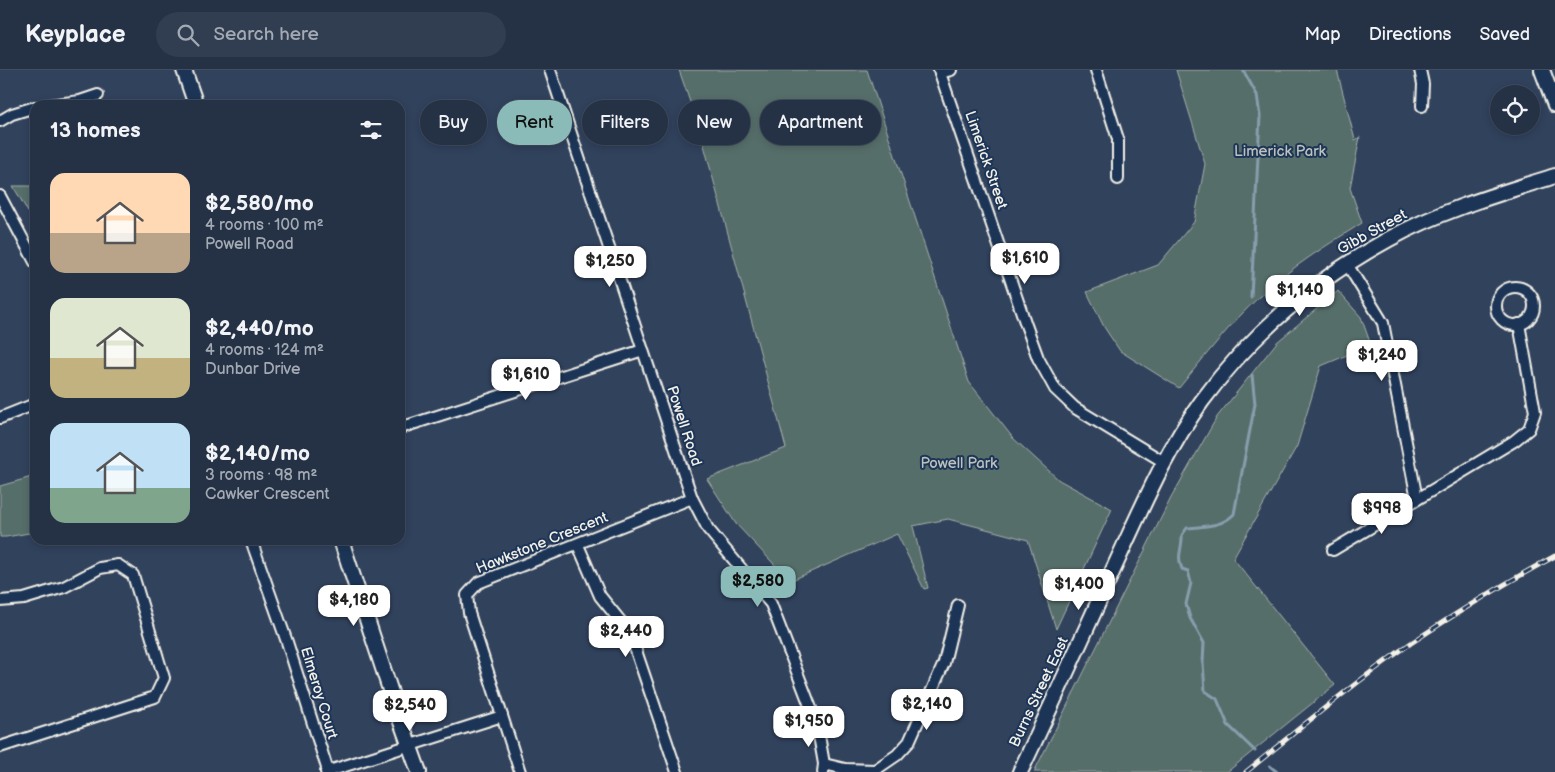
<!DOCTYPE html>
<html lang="en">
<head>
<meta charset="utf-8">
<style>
	:root { --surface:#253246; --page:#313e51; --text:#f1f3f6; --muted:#a3aab3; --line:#424d5f; --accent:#8bbbb9 }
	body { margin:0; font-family:"Balsamiq Sans",sans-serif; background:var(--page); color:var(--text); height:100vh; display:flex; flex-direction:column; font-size:19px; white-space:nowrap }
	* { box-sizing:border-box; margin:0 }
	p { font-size:16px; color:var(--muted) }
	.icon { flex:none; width:28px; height:28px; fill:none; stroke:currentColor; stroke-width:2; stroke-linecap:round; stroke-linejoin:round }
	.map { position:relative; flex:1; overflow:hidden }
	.drawer { position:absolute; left:30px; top:30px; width:375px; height:445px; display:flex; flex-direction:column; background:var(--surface); border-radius:15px; box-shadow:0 2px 8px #0003,0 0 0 1px var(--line) }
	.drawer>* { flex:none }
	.banner { position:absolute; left:420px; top:30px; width:475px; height:45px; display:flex; gap:10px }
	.controls { position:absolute; left:1490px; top:15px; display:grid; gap:10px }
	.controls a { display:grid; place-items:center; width:50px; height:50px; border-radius:50%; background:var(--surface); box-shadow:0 2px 8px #0003,0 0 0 1px var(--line); font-size:25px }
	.price { position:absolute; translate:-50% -42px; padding:0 11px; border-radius:10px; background:#fff; color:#222; font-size:16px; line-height:32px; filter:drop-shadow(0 1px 2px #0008) }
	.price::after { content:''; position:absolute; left:50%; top:30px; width:15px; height:11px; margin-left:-8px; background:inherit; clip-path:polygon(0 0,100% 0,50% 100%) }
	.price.active { background:var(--accent); color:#111 }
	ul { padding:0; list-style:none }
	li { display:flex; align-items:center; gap:15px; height:125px; padding:0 20px }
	li span { display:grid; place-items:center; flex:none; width:140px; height:100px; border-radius:15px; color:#555 }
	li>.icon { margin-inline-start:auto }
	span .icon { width:60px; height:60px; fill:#fffc; stroke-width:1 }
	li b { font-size:21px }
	h2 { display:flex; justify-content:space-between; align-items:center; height:60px; padding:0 20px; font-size:21px }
	.pill { padding:0 18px; border-radius:22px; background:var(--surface); box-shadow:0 2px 8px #0003,0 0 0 1px var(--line); font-size:18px; line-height:45px }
	.pill.active { background:var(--accent); color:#111 }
	header { display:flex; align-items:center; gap:30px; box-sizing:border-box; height:70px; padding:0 25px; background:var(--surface); border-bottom:1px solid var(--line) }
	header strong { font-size:24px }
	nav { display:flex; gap:28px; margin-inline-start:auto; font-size:18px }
	.search { width:350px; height:45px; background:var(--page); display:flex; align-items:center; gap:12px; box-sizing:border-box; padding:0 18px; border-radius:28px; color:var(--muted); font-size:19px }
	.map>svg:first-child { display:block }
	.green { fill:#576e6a; stroke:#a6b0a9 }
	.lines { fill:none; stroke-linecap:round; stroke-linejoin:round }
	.stream { stroke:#889eae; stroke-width:3 }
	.street-casing { stroke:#f4f1e8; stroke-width:14 }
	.secondary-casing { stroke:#f4f1e8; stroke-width:18 }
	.street { stroke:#1d3557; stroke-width:10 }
	.secondary { stroke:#1d3557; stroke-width:14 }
	.rail-casing { stroke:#f4f1e8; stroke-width:5 }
	.rail { stroke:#1d3557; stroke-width:3; stroke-dasharray:9; stroke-linecap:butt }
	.labels { text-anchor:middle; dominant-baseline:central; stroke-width:4; stroke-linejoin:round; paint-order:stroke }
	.park-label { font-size:15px; fill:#bdc3bc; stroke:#1d3557 }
	.street-label { font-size:15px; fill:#f4f1e8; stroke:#1d3557 }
</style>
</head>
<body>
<header>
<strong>Keyplace</strong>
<div class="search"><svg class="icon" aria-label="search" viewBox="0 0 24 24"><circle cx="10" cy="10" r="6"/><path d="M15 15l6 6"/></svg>Search here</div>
<nav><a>Map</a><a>Directions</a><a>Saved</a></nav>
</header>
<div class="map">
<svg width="1555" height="702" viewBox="0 0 1555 702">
	<rect width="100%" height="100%" fill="#31425d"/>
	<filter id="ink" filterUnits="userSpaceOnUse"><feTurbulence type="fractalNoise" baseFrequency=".02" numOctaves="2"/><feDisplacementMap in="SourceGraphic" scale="10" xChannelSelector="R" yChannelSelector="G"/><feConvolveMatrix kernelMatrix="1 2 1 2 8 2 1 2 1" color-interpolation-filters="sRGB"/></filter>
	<g filter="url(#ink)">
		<g class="green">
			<path d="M 679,0 L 867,0 L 969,312 L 1013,368 L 1059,410 L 1112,439 L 1056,559 L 1028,470 L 948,449 L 913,456 L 928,518 L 924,519 L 897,464 L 790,511 L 736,454 L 707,409 L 786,378 L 701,64 Z"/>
			<path d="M 1176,0 L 1337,0 L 1355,70 L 1360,67 L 1350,118 L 1362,153 C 1327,175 1290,198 1260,226 C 1230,254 1205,286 1179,318 L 1120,281 L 1104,257 L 1087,222 L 1158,195 L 1194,152 L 1205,94 Z"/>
			<path d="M 13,116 L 35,116 L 35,154 Z"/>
			<path d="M 1338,221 L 1361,247 L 1371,275 L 1321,296 L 1297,376 L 1233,488 L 1335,615 L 1227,702 L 1034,702 L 1171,428 L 1217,347 L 1277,272 Z"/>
			<path d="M 35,406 L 35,462 L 6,467 L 0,467 L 0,416 Z"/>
		</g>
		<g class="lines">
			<g class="stream">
				<path d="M 1243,0 L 1257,25 L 1260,46 L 1251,227"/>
				<path d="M 1252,305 L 1255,334 L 1253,344 L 1234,444 C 1222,457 1204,456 1187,458 L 1182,465 C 1183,478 1176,485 1182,499 L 1188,501 L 1191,513 L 1186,534 L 1190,548 L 1204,573 L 1203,593 L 1205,621 L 1217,629 L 1228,655 L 1255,681"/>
				<path d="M 1270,696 L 1277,702"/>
			</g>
			<defs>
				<g id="street">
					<path d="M 550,0 L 692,428 L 708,459 L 771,534 L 817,654 L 824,694 L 823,702"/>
					<path d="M 939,0 L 1026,255 L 1038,288 L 1055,319 L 1075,338 L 1164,392"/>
					<path d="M 1096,0 L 1118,69 L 1118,109"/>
					<path d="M 1420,0 L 1423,14 L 1422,36"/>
					<path d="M 940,3 L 951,0"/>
					<path d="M 49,35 L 80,31 L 98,25"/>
					<path d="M 0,51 L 12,44 L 35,37"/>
					<path d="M 0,126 L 35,192"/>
					<path d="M 1347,194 L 1383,253 L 1417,429"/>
					<circle cx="1515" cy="236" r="19"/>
					<path d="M 0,348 L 35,334"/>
					<path d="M 400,358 L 643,280"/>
					<path d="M 251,470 L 287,572 L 328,701"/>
					<path d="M 578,475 L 600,526 L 630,563 L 677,702"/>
					<path d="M 1333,480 L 1514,371 L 1529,359 L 1535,342 L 1519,254"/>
					<path d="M 0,531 L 24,529 L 64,517 L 100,498 L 118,495 L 133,505 L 164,608 L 155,627 L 0,677"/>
					<path d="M 824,694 L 845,699 L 875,700 L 897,685 L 909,672 L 944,593 L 958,535"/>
					<path d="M 326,702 L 502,646"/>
					<path d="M 520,702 L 469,543 L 467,525 L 478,513 L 692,428"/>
				</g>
				<g id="secondary">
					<path d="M 184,0 L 196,35"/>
					<path d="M 1542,0 L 1555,35"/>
					<path d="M 341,470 L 395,635 L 419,702"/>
					<path d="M 1020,702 C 1054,631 1086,559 1119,487 C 1144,433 1167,379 1202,331 C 1252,263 1316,209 1389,169 C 1442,140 1498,124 1555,106"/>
				</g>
			</defs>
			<use href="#street" class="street-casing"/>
			<use href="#secondary" class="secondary-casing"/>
			<use href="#street" class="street"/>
			<use href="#secondary" class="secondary"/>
			<defs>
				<path id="rail" d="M 1246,702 C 1300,658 1354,613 1411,573 C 1458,542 1505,513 1555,486"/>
			</defs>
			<use href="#rail" class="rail-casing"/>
			<use href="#rail" class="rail"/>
		</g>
	</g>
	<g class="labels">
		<g class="park-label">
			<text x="1280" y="81">Limerick Park</text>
			<text x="959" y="393">Powell Park</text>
		</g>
		<g class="street-label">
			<text transform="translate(986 90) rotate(71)">Limerick Street</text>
			<text transform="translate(1372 162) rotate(-29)">Gibb Street</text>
			<text transform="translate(684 356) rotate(72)">Powell Road</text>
			<text transform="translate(542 473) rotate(-22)">Hawkstone Crescent</text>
			<text transform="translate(1039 622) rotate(-65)">Burns Street East</text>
			<text transform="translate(319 623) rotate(73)">Elmeroy Court</text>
		</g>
	</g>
</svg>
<div class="controls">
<a><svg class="icon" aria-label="locate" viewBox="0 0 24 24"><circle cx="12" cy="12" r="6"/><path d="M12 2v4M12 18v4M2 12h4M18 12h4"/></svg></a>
</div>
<b class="price" style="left:1025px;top:215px">$1,610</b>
<b class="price" style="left:610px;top:218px">$1,250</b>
<b class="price" style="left:1300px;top:247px">$1,140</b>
<b class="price" style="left:1382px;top:312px">$1,240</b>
<b class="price" style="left:526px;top:331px">$1,610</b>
<b class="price" style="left:1382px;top:465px">$998</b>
<b class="price active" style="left:758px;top:538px">$2,580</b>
<b class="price" style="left:1079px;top:541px">$1,400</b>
<b class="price" style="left:354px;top:557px">$4,180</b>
<b class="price" style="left:626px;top:588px">$2,440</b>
<b class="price" style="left:927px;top:661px">$2,140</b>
<b class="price" style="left:410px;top:662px">$2,540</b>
<b class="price" style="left:809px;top:678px">$1,950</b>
<div class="banner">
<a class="pill">Buy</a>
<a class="pill active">Rent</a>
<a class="pill">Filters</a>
<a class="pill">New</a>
<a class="pill">Apartment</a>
</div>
<section class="drawer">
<h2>13 homes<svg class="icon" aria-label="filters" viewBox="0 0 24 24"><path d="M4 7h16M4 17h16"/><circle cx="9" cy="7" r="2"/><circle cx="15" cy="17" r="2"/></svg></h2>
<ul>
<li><span style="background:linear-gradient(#ffd9b3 60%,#b9a48a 0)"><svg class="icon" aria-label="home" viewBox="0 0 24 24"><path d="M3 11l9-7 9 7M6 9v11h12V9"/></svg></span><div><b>$2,580/mo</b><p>4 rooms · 100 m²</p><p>Powell Road</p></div></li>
<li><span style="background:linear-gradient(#dfe7d0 60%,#c2b280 0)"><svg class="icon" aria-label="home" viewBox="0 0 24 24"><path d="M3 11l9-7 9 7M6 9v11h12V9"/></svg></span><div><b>$2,440/mo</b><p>4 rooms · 124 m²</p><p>Dunbar Drive</p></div></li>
<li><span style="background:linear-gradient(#bfe0f5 65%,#7fa58c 0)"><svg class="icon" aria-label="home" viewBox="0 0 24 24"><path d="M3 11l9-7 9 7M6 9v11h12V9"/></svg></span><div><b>$2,140/mo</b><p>3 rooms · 98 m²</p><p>Cawker Crescent</p></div></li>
</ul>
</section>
</div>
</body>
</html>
